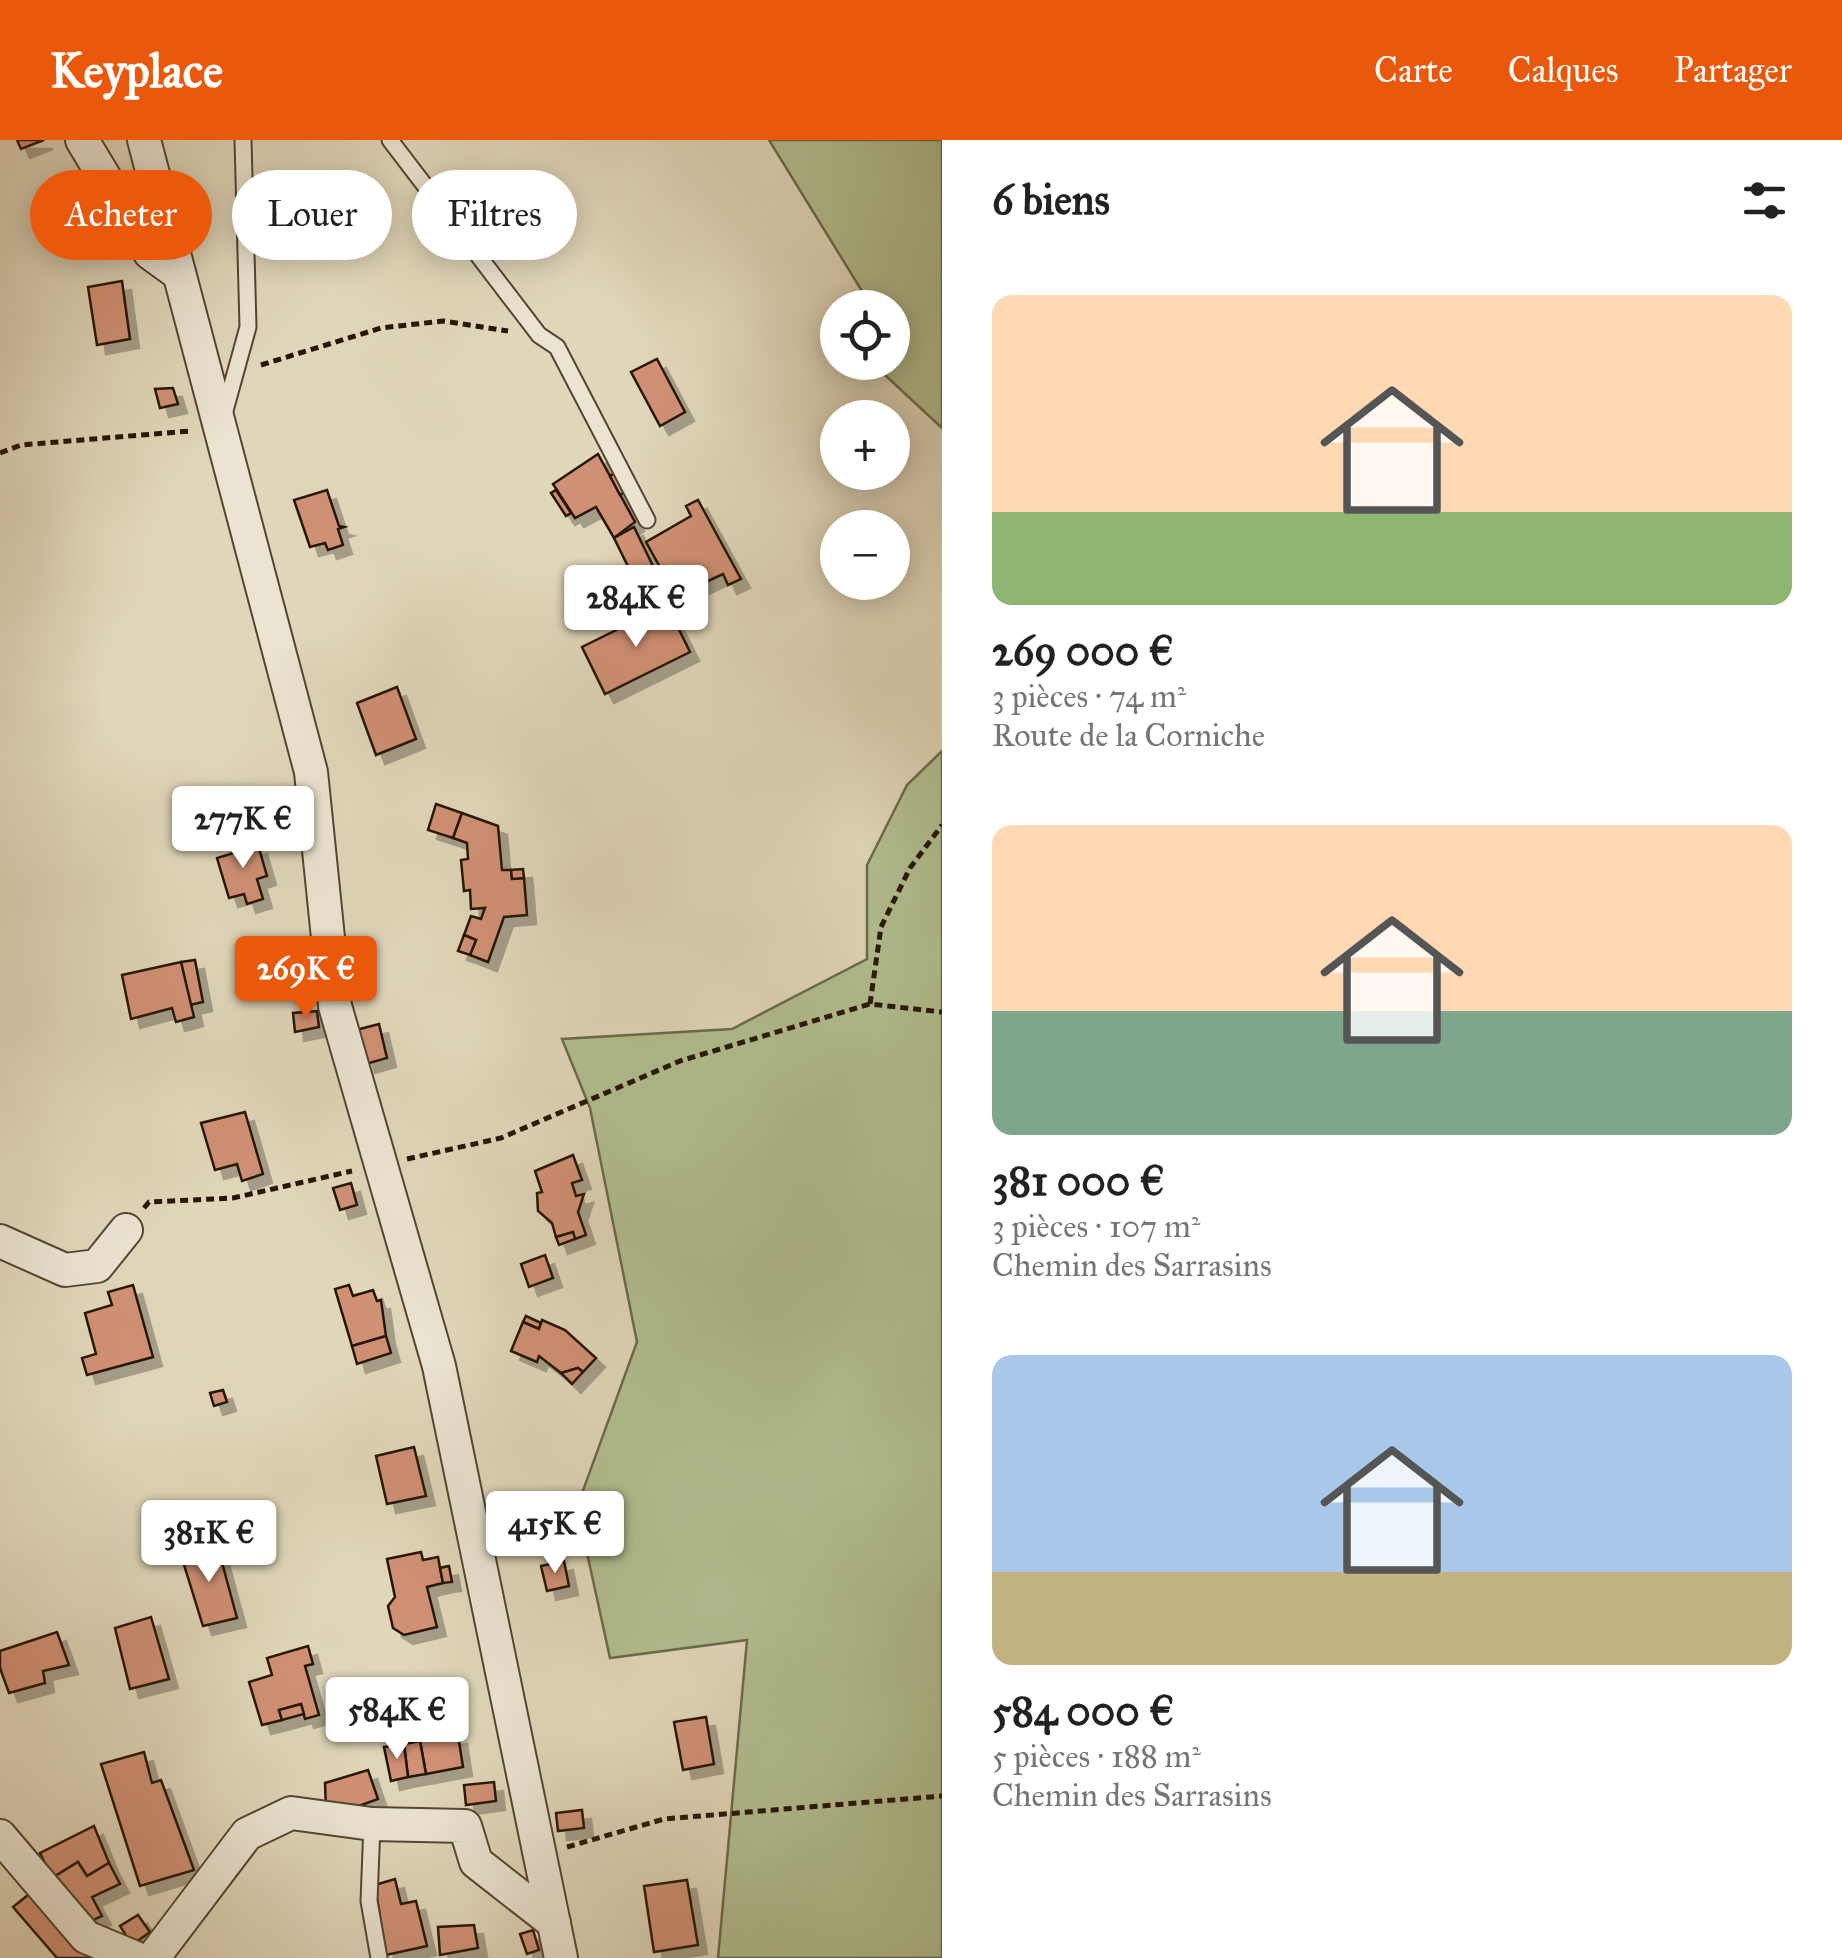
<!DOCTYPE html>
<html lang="fr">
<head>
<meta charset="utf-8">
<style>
	:root { --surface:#fff; --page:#f2f2f2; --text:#222; --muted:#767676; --accent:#ea580c }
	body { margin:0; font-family:"IM FELL Great Primer",serif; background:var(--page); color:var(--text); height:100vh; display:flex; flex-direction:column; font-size:38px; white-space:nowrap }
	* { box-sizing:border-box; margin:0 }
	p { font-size:32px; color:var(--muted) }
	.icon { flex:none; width:55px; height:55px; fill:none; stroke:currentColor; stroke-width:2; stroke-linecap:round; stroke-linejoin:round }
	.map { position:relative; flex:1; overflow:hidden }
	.sheet { display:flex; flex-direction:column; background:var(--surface); width:900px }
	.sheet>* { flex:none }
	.banner { position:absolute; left:30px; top:30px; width:760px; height:90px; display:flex; gap:20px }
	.tools { position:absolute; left:820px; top:150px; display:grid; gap:20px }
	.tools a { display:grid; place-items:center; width:90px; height:90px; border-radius:50%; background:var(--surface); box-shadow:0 5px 25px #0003; font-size:50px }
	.price { position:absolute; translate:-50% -85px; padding:0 22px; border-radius:10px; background:#fff; color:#222; font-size:32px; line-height:65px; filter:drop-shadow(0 2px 5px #0008) }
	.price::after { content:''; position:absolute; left:50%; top:60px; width:30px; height:22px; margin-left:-15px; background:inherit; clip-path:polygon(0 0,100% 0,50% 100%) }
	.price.selected { background:var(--accent); color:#fff }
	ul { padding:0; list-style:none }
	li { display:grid; align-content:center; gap:20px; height:530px; padding:0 50px }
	li span { display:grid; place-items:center; height:310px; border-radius:20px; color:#555 }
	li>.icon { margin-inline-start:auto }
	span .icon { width:180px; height:180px; fill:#fffc; stroke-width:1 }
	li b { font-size:42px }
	h2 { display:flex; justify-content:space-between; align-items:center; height:120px; padding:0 50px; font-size:42px }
	.tag { padding:0 35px; border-radius:45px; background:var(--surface); box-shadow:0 5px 25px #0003; font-size:35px; line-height:90px }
	.tag.selected { background:var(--accent); color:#fff }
	header { display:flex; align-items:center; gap:60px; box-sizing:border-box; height:140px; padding:0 50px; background:var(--accent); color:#fff }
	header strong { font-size:48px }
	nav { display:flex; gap:55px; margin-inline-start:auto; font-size:35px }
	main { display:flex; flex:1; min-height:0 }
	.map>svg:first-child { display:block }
	.green { fill:#b1be90; stroke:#6c6a4a; stroke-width:2.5 }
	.building { fill:#d09074; stroke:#261505; stroke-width:2.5; filter:url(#shadow) }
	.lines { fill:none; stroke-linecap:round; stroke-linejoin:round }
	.lane-casing { stroke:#544532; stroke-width:19 }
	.street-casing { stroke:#544532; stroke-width:36 }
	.path { stroke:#261505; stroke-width:5; stroke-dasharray:8 5; stroke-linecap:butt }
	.lane { stroke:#ebe4d2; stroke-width:15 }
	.street { stroke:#ebe4d2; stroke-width:32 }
</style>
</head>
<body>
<header>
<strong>Keyplace</strong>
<nav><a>Carte</a><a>Calques</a><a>Partager</a></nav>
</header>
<main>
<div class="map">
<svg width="942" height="1818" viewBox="0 0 942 1818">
	<defs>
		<filter id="shadow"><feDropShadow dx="9" dy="9" stdDeviation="0" flood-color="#0004"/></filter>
	</defs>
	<rect width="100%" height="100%" fill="#e0d6b9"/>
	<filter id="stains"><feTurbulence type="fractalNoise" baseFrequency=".002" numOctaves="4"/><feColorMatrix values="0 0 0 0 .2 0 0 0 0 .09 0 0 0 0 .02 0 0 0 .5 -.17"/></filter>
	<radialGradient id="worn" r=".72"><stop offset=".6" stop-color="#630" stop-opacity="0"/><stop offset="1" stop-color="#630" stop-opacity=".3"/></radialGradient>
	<g class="green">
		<path d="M 769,0 L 942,0 L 942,288 L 872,223 L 892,222 L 892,168 L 852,167 L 865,156 Z"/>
		<path d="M 942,611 L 942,1818 L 718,1818 L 747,1500 L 610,1518 L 577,1367 L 637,1202 L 590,968 L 562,899 L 732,889 L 867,819 L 867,725 L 907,645 Z"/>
	</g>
	<g class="building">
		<path d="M 17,0 L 44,0 L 21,9 Z"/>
		<path d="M 122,141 L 130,199 L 97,205 L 88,147 Z"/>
		<path d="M 657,219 L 685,272 L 660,286 L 631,232 Z"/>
		<path d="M 173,248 L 178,264 L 160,268 L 155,249 Z"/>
		<path d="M 598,314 L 635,382 L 614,398 L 596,367 L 575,378 L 553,344 Z"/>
		<path d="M 616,332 L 626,351 L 620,355 L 610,336 Z"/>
		<path d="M 327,350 L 339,386 L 344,387 L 338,389 L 343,405 L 328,410 L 325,403 L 310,407 L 294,360 Z"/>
		<path d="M 556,350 L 571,373 L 566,376 L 551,353 Z"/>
		<path d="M 698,360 L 741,439 L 728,445 L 723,434 L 676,456 L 646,402 L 691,376 L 686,366 Z"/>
		<path d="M 634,387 L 671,463 L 651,473 L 614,398 Z"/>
		<path d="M 667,465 L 690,512 L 605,554 L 582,507 Z"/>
		<path d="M 397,547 L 416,599 L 376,615 L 357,563 Z"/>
		<path d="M 436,664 L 462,673 L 453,698 L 428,690 Z"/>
		<path d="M 462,673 L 498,686 L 502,730 L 511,730 L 512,739 L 524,738 L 527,775 L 504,777 L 488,822 L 470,815 L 476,800 L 464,795 L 471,776 L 481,779 L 485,768 L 471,769 L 470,750 L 464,751 L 461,720 L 468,719 L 467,703 L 453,698 Z"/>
		<path d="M 250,697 L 253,707 L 258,705 L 267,736 L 257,739 L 263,759 L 247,764 L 244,754 L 229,758 L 217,718 L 237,712 L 234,702 Z"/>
		<path d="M 523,729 L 524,738 L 512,739 L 511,730 Z"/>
		<path d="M 464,795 L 476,800 L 470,815 L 458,811 Z"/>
		<path d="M 195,820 L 203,862 L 190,865 L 181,822 Z"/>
		<path d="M 181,822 L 194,877 L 176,882 L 172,868 L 131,879 L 122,835 Z"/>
		<path d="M 317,871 L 319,887 L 295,892 L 293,873 Z"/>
		<path d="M 379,884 L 387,918 L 366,924 L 356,890 Z"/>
		<path d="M 245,972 L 263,1034 L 242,1041 L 237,1024 L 215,1030 L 201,983 Z"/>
		<path d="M 573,1015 L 582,1040 L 572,1043 L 576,1056 L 584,1054 L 578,1072 L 586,1095 L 575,1099 L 573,1092 L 556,1097 L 552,1083 L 538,1071 L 537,1053 L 542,1052 L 535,1031 Z"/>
		<path d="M 351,1043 L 357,1065 L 340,1070 L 333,1048 Z"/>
		<path d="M 573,1092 L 575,1099 L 559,1105 L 556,1097 Z"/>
		<path d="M 545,1115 L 553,1138 L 529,1147 L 521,1124 Z"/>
		<path d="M 133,1145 L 153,1217 L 87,1235 L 82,1218 L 96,1214 L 85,1173 L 112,1165 L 108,1152 Z"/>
		<path d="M 349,1145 L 353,1156 L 373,1150 L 377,1161 L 381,1160 L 386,1196 L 352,1206 L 335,1149 Z"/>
		<path d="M 526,1176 L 541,1183 L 539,1189 L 523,1182 Z"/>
		<path d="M 542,1180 L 565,1190 L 596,1218 L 583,1232 L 578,1228 L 561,1233 L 539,1216 L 537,1222 L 511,1211 L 523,1182 L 539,1189 Z"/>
		<path d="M 386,1196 L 391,1213 L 357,1224 L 352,1206 Z"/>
		<path d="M 578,1228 L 583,1232 L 572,1244 L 561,1233 Z"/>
		<path d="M 223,1250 L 227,1262 L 214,1266 L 210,1253 Z"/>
		<path d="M 414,1307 L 426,1356 L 387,1364 L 376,1316 Z"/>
		<path d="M 217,1404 L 237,1478 L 203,1486 L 181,1415 Z"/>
		<path d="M 421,1412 L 423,1420 L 438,1417 L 443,1443 L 427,1447 L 437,1487 L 404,1495 L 393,1488 L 388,1466 L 395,1457 L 387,1419 Z"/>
		<path d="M 564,1421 L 569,1446 L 547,1451 L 541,1426 Z"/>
		<path d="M 449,1426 L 452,1442 L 443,1443 L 440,1428 Z"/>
		<path d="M 151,1477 L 169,1539 L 130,1549 L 115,1488 Z"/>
		<path d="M 57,1492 L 69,1525 L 43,1531 L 45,1543 L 9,1553 L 0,1528 L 0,1511 Z"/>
		<path d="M 308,1506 L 313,1524 L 305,1526 L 319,1575 L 305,1579 L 301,1564 L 279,1570 L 282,1580 L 262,1585 L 249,1542 L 272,1535 L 267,1518 Z"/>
		<path d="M 301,1564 L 304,1574 L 282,1580 L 279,1570 Z"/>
		<path d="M 706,1577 L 714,1624 L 683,1630 L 674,1582 Z"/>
		<path d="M 458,1595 L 463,1627 L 426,1634 L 420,1601 Z"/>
		<path d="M 420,1601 L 426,1634 L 408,1637 L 404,1604 Z"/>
		<path d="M 404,1604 L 408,1637 L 391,1641 L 384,1607 Z"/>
		<path d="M 144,1612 L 152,1643 L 161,1640 L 194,1730 L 140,1746 L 101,1624 Z"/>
		<path d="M 368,1630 L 378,1659 L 348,1670 L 326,1670 L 325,1643 Z"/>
		<path d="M 494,1642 L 496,1661 L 466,1665 L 464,1645 Z"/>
		<path d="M 582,1670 L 584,1688 L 558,1691 L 556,1673 Z"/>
		<path d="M 94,1686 L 109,1723 L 87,1736 L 78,1722 L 52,1738 L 40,1713 Z"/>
		<path d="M 78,1722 L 87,1736 L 109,1723 L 120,1744 L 92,1757 L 102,1776 L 83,1785 L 52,1738 Z"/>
		<path d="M 395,1739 L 401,1764 L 416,1761 L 427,1806 L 386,1815 L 375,1745 Z"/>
		<path d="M 687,1740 L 698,1805 L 654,1812 L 644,1746 Z"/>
		<path d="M 33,1751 L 90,1815 L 87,1818 L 57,1818 L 13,1767 Z"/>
		<path d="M 138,1775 L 150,1792 L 132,1805 L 120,1786 Z"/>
		<path d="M 474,1785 L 478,1808 L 440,1815 L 438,1787 Z"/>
		<path d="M 533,1790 L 539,1810 L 527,1814 L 520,1794 Z"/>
	</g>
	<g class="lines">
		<defs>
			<g id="lane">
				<path d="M 390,0 L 539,195 L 557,207 L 647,380"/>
				<path d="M 224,274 L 248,187 L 243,0"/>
				<path d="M 372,1684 L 369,1761 L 379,1818"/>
			</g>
			<g id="street">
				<path d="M 82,0 L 150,113 L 179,134"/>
				<path d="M 144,0 L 311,632 L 335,866 L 439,1226 L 561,1818"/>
				<path d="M 0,1101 L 65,1130 L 97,1126 L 126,1090"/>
				<path d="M 0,1696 L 86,1797 L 136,1818"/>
				<path d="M 153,1818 L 247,1694 L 291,1673 L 372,1684 L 465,1686 L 476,1722 L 554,1783"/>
			</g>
		</defs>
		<use href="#lane" class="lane-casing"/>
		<use href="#street" class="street-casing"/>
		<g class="path">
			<path d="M 261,225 L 381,188 L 443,181 L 508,191"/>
			<path d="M 0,313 L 21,305 L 190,291"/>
			<path d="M 870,864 L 881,787 L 910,728 L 942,685"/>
			<path d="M 407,1019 L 501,998 L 680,921 L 870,864 L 942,872"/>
			<path d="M 144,1068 L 149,1062 L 233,1058 L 352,1031"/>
			<path d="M 567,1707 L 664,1679 L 942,1656"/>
		</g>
		<use href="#lane" class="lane"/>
		<use href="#street" class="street"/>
	</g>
	<rect width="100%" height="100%" filter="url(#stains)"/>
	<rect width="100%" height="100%" fill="url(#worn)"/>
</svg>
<div class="tools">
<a><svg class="icon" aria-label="locate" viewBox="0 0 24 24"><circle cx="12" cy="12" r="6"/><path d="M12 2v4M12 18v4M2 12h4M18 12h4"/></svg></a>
<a>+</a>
<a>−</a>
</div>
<b class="price" style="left:636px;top:510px">284K €</b>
<b class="price" style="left:243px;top:731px">277K €</b>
<b class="price selected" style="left:306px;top:881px">269K €</b>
<b class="price" style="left:555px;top:1436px">415K €</b>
<b class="price" style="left:209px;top:1445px">381K €</b>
<b class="price" style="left:397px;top:1622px">584K €</b>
<div class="banner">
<a class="tag selected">Acheter</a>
<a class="tag">Louer</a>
<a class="tag">Filtres</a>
</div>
</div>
<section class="sheet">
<h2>6 biens<svg class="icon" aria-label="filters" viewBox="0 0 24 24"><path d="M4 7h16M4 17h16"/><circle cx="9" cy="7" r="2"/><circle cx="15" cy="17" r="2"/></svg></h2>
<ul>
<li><span style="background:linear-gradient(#ffd9b3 70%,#8fb573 0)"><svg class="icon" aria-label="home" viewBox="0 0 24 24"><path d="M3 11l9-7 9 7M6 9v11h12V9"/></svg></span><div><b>269 000 €</b><p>3 pièces · 74 m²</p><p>Route de la Corniche</p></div></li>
<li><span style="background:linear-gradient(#ffd9b3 60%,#7fa58c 0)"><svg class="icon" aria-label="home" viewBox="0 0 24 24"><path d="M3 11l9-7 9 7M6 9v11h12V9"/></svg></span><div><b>381 000 €</b><p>3 pièces · 107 m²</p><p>Chemin des Sarrasins</p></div></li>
<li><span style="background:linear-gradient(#a9c7e8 70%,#c2b280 0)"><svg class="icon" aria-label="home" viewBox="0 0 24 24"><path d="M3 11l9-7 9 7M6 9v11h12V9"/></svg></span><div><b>584 000 €</b><p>5 pièces · 188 m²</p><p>Chemin des Sarrasins</p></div></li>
</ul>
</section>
</main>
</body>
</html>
